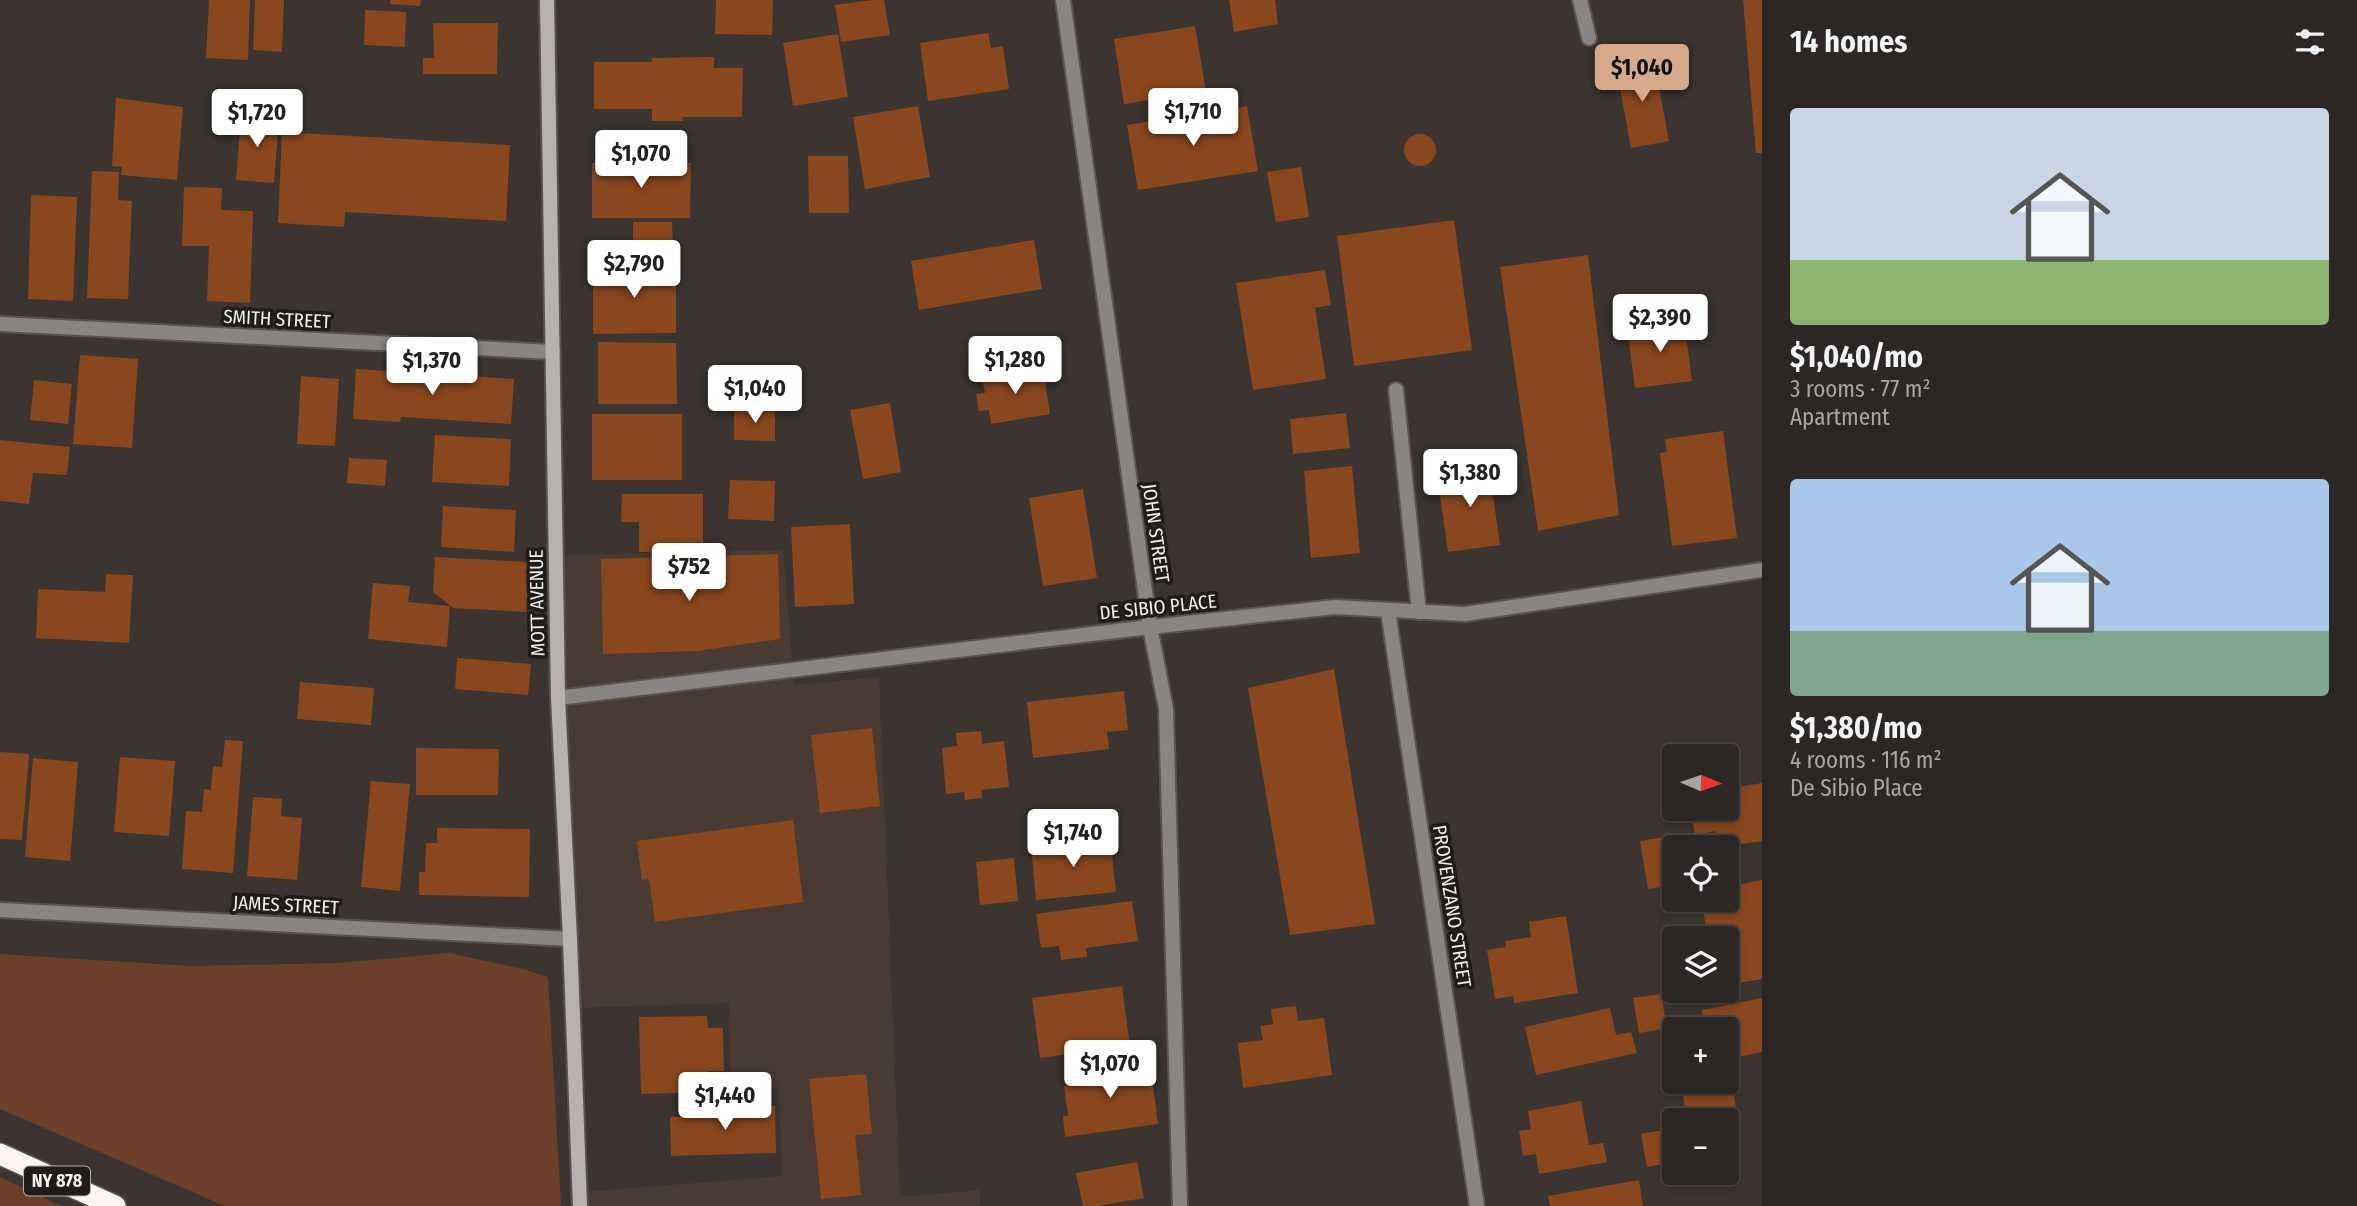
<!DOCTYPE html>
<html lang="en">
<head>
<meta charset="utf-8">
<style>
	:root { --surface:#2c2724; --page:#383331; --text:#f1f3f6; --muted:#a6a5a6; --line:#484441; --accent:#d6ab8b }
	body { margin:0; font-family:"Fira Sans Condensed",sans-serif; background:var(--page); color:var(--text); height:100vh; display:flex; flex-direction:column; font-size:26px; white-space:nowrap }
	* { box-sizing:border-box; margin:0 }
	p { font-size:23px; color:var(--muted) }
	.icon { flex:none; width:38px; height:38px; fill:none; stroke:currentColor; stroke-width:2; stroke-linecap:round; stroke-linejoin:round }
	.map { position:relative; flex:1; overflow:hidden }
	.sheet { display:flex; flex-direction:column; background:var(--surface); width:595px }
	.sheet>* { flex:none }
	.needle { width:46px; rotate:92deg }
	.tools { position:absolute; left:1662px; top:744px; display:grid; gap:14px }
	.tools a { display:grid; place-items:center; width:77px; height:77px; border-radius:7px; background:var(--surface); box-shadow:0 4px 10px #0003,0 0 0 2px var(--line); font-size:35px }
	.price { position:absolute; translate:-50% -60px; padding:0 16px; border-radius:7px; background:#fff; color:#222; font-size:23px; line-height:46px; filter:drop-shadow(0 2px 4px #0008) }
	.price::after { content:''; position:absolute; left:50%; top:42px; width:21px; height:16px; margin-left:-10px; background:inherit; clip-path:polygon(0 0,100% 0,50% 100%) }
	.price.current { background:var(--accent); color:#111 }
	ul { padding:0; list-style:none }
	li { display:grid; align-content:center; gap:14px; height:371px; padding:0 28px }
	li span { display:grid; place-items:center; height:217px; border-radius:7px; color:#555 }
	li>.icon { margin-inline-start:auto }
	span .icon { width:126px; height:126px; fill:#fffc; stroke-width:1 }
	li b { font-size:30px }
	h2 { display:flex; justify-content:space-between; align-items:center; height:84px; padding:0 28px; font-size:30px }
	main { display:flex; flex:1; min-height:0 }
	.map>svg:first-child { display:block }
	.built { fill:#493b34 }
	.green { fill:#6c4028 }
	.building { fill:#8a471e }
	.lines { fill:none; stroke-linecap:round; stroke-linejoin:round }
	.lane-casing { stroke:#59524e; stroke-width:18 }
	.street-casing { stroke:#59524e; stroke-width:18 }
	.secondary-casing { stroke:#59524e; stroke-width:18 }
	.highway-casing { stroke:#59524e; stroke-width:24 }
	.lane { stroke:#898583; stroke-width:14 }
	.street { stroke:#898583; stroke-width:14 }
	.secondary { stroke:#b8b2af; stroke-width:14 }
	.highway { stroke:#fef4ef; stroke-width:21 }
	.labels { text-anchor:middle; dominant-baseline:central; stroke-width:7; stroke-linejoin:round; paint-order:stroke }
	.shield { fill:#1f1c1a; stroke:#b4b0ae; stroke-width:2 }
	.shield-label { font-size:18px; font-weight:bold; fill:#f4efed }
	.street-label { font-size:19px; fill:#f4efed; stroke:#1f1c1a }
</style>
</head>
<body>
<main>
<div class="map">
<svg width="1762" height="1206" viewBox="0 0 1762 1206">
	<rect width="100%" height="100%" fill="#3b3430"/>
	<path class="built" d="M 783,550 L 794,685 L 879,677 L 900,1197 L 980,1190 L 980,1206 L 583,1206 L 582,1192 L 782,1176 L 779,1089 L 731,1089 L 729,1003 L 575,1008 L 562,555 Z"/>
	<g class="green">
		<path d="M 449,953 L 522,969 L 548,977 L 561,1206 L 225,1206 L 0,1109 L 0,954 L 190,966 L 338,963 Z"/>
		<path d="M 0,1177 L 61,1206 L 0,1206 Z"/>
	</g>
	<g class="building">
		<path d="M 209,0 L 250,0 L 248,60 L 206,58 Z"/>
		<path d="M 255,0 L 284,0 L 282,52 L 253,50 Z"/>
		<path d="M 390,0 L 421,0 L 420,6 L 390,4 Z"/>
		<path d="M 716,0 L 773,0 L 772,35 L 715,34 Z"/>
		<path d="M 872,0 L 884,0 L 890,35 L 841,42 L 835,5 Z"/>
		<path d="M 1229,0 L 1275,0 L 1278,24 L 1234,32 Z"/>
		<path d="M 1743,0 L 1762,0 L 1762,153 L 1756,153 Z"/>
		<path d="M 365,10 L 406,12 L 405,47 L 364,45 Z"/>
		<path d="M 433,23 L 498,23 L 497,74 L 423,74 L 423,58 L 434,58 Z"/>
		<path d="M 1195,26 L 1206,91 L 1124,104 L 1114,39 Z"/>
		<path d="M 988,33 L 991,48 L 1003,46 L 1009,89 L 928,101 L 920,43 Z"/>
		<path d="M 838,34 L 848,97 L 793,106 L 783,43 Z"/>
		<path d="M 714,57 L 714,68 L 743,68 L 742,117 L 683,117 L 683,121 L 652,121 L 652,109 L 594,109 L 594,62 L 652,62 L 652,58 Z"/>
		<path d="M 1654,60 L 1669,141 L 1631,148 L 1616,67 Z"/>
		<path d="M 116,98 L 183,107 L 177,180 L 121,175 L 122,167 L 112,166 Z"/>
		<path d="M 918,106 L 930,177 L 865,189 L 853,117 Z"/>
		<path d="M 1247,106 L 1258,171 L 1138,190 L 1127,125 Z"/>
		<path d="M 241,115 L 279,118 L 274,183 L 236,180 Z"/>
		<path d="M 282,132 L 510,145 L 506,221 L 345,212 L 344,227 L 278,223 Z"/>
		<circle cx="1420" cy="150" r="16"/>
		<path d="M 808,156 L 848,156 L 849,213 L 809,213 Z"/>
		<path d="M 592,163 L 691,163 L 690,218 L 592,218 Z"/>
		<path d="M 1301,167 L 1309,217 L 1276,222 L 1267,172 Z"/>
		<path d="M 92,171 L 119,172 L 118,200 L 132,201 L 128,299 L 87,298 Z"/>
		<path d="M 184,187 L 222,188 L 221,210 L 253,211 L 250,303 L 207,301 L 209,246 L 182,246 Z"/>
		<path d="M 31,195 L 77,197 L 73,301 L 28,299 Z"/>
		<path d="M 1454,220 L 1472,350 L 1354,366 L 1337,236 Z"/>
		<path d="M 633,222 L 672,222 L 673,255 L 633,256 Z"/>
		<path d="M 1034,240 L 1042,289 L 919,310 L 911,261 Z"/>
		<path d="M 1588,255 L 1619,515 L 1538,531 L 1500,267 Z"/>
		<path d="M 593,266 L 676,266 L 676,333 L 593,334 Z"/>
		<path d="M 1325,270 L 1331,305 L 1315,308 L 1326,379 L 1253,390 L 1236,283 Z"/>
		<path d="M 1684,319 L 1692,381 L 1635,388 L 1627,327 Z"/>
		<path d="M 598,342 L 676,343 L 677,404 L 598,404 Z"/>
		<path d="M 80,355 L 138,359 L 132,448 L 73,444 Z"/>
		<path d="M 1043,368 L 1050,414 L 991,424 L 989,410 L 979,411 L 976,394 L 985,393 L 982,378 Z"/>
		<path d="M 356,369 L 514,379 L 511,424 L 401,417 L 400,422 L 353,419 Z"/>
		<path d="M 301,376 L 339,379 L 335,446 L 297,444 Z"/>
		<path d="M 34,380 L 72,384 L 68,424 L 30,420 Z"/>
		<path d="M 890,403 L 901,472 L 863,479 L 850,410 Z"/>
		<path d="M 734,409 L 775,409 L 775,441 L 734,440 Z"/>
		<path d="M 1346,413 L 1350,448 L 1293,454 L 1290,419 Z"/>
		<rect x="592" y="414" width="90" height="66"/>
		<path d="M 1723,431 L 1737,538 L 1672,546 L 1660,453 L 1667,452 L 1665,439 Z"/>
		<path d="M 435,435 L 511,439 L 509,486 L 432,482 Z"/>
		<path d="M 0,440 L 70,447 L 67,475 L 33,473 L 29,504 L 0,501 Z"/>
		<path d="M 349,458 L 387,460 L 385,486 L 347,483 Z"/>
		<path d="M 1488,460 L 1500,545 L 1448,552 L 1438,481 L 1463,478 L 1461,463 Z"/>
		<path d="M 1352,466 L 1360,553 L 1311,558 L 1304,471 Z"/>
		<path d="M 730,480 L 775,481 L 774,521 L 728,519 Z"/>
		<path d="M 1083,489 L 1097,578 L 1043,586 L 1029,498 Z"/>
		<path d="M 622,494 L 703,494 L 703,552 L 639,552 L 639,522 L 621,522 Z"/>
		<path d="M 443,506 L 516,510 L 514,552 L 441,547 Z"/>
		<path d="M 850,524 L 854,604 L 795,607 L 791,527 Z"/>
		<path d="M 778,554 L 780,639 L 697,651 L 603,654 L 601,559 Z"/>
		<path d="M 435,557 L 529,562 L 526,612 L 453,608 L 433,592 Z"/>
		<path d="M 106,574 L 133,575 L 129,643 L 36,638 L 38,589 L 105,592 Z"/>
		<path d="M 373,583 L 410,586 L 408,602 L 450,606 L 447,647 L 368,639 Z"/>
		<path d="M 457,658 L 531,664 L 528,695 L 455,689 Z"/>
		<path d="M 1334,669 L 1375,924 L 1290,935 L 1248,688 Z"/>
		<path d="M 300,682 L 374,688 L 371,725 L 297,719 Z"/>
		<path d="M 1124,691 L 1128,730 L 1107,732 L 1109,749 L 1033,758 L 1027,702 Z"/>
		<path d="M 872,728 L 880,806 L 820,813 L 811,735 Z"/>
		<path d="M 981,731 L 982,744 L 1004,741 L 1009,787 L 981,790 L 982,798 L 965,800 L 964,792 L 946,794 L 942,748 L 957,746 L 956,733 Z"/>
		<path d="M 225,740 L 243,741 L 233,873 L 182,869 L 186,811 L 202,812 L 204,789 L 211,790 L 213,766 L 222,767 Z"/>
		<path d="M 416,748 L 499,749 L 498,795 L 416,795 Z"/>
		<path d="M 0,752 L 29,754 L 22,840 L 0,839 Z"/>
		<path d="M 120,757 L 175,761 L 169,836 L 114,832 Z"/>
		<path d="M 33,758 L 78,762 L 70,861 L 25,857 Z"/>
		<path d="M 371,781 L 410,784 L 400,891 L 361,887 Z"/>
		<path d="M 1762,783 L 1762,841 L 1718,847 L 1715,831 L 1695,835 L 1690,808 L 1727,808 L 1727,789 Z"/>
		<path d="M 253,797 L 282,799 L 281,816 L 302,818 L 297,880 L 247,876 Z"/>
		<path d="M 793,820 L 803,902 L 655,922 L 649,879 L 642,880 L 637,841 Z"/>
		<path d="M 437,828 L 530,829 L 529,897 L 419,895 L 419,872 L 425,872 L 426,843 L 437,843 Z"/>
		<path d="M 1690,833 L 1693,847 L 1675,847 L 1675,885 L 1648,889 L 1640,841 Z"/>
		<path d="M 1110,838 L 1116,892 L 1036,900 L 1031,847 Z"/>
		<path d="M 1014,858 L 1018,901 L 980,905 L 976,862 Z"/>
		<path d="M 1762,880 L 1762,979 L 1727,985 L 1727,938 L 1708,938 L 1701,900 L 1727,900 L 1727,887 Z"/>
		<path d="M 1132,901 L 1138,941 L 1086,948 L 1087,957 L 1061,960 L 1059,946 L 1041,948 L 1036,914 Z"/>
		<path d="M 1566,916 L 1578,993 L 1514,1003 L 1513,996 L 1495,999 L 1487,950 L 1506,947 L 1505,941 L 1531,937 L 1529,922 Z"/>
		<path d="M 1122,986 L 1130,1046 L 1040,1058 L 1032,998 Z"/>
		<path d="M 1661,994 L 1667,1028 L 1639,1033 L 1633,998 Z"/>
		<path d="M 1762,998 L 1762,1052 L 1739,1057 L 1735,1035 L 1727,1036 L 1727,1029 L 1705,1029 L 1702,1010 Z"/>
		<path d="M 1296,1006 L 1298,1021 L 1324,1018 L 1332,1075 L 1243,1088 L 1238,1043 L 1263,1040 L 1260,1026 L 1273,1024 L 1271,1009 Z"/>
		<path d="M 1610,1008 L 1616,1035 L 1631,1032 L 1637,1053 L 1536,1075 L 1525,1027 Z"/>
		<path d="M 707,1016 L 708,1028 L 723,1028 L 724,1071 L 709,1071 L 710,1092 L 641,1094 L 639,1017 Z"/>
		<path d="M 1150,1062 L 1158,1124 L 1065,1137 L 1063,1116 L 1068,1116 L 1064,1086 L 1073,1084 L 1072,1073 Z"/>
		<path d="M 866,1074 L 872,1134 L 855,1135 L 861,1195 L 821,1199 L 809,1079 Z"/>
		<path d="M 1732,1077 L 1739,1134 L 1727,1136 L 1727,1120 L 1687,1120 L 1681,1084 L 1727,1082 L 1727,1078 Z"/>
		<path d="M 1581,1101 L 1589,1145 L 1603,1143 L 1607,1162 L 1539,1174 L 1536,1154 L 1523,1156 L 1519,1131 L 1531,1129 L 1528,1111 Z"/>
		<path d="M 775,1106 L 776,1153 L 671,1156 L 670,1117 L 697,1116 L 697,1108 Z"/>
		<path d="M 1675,1128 L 1675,1162 L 1647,1167 L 1641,1134 Z"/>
		<path d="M 1137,1162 L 1144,1198 L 1098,1206 L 1083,1206 L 1076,1173 Z"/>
		<path d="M 1639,1180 L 1643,1206 L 1550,1206 L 1548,1196 Z"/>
	</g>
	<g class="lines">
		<defs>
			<g id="lane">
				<path d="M 1580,0 L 1589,38"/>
				<path d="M 1396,390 L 1419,612"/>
			</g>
			<g id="street">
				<path d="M 1063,0 L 1150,627 L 1166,709 L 1180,1206"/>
				<path d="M 0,324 L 553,352"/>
				<path d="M 1388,611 L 1477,1206"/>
				<path d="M 558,698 L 1150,627 L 1335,607 L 1465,614 L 1762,570"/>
				<path d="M 0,910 L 570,939"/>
			</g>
			<path id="secondary" d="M 547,0 L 558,698 L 570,939 L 580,1206"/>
			<path id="highway" d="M 0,1154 L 115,1206"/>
		</defs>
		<use href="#lane" class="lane-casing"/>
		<use href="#street" class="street-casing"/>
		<use href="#secondary" class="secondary-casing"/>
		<use href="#highway" class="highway-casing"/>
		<use href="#lane" class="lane"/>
		<use href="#street" class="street"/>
		<use href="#secondary" class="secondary"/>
		<use href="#highway" class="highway"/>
	</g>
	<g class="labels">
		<rect class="shield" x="24" y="1166.5" width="66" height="29" rx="5"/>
		<g class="shield-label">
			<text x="57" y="1181">NY 878</text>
		</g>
		<g class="street-label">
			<text transform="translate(277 319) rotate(3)">SMITH STREET</text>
			<text transform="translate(1156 533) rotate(82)">JOHN STREET</text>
			<text transform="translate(537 603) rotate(-91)">MOTT AVENUE</text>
			<text transform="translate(1158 607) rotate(-6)">DE SIBIO PLACE</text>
			<text transform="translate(286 905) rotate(3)">JAMES STREET</text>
			<text transform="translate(1452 906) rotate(81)">PROVENZANO STREET</text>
		</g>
	</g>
</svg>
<div class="tools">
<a><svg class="needle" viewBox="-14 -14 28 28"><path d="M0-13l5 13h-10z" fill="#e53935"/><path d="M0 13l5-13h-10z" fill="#a6a5a6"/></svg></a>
<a><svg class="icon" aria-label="locate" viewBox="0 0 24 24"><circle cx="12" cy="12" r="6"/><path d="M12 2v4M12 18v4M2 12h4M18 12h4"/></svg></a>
<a><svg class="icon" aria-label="layers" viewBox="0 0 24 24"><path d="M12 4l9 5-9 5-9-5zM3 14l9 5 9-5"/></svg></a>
<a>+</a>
<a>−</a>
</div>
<b class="price current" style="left:1642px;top:104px">$1,040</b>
<b class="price" style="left:1193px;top:148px">$1,710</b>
<b class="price" style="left:257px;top:149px">$1,720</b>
<b class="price" style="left:641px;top:190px">$1,070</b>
<b class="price" style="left:634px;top:300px">$2,790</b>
<b class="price" style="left:1660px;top:354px">$2,390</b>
<b class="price" style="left:1015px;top:396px">$1,280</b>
<b class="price" style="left:432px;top:397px">$1,370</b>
<b class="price" style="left:755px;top:425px">$1,040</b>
<b class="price" style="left:1470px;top:509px">$1,380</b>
<b class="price" style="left:689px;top:603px">$752</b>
<b class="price" style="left:1073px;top:869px">$1,740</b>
<b class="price" style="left:1110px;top:1100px">$1,070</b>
<b class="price" style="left:725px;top:1132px">$1,440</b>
</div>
<section class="sheet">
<h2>14 homes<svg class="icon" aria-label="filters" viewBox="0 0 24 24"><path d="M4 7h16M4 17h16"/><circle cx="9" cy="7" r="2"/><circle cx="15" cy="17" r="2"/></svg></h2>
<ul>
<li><span style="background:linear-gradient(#c9d6e8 70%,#8fb573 0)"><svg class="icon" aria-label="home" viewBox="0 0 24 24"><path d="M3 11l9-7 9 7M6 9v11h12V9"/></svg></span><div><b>$1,040/mo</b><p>3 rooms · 77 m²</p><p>Apartment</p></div></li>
<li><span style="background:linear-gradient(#a9c7e8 70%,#7fa58c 0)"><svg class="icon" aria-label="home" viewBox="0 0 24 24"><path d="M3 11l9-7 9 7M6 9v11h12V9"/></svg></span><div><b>$1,380/mo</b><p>4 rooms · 116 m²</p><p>De Sibio Place</p></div></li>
</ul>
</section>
</main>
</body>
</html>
